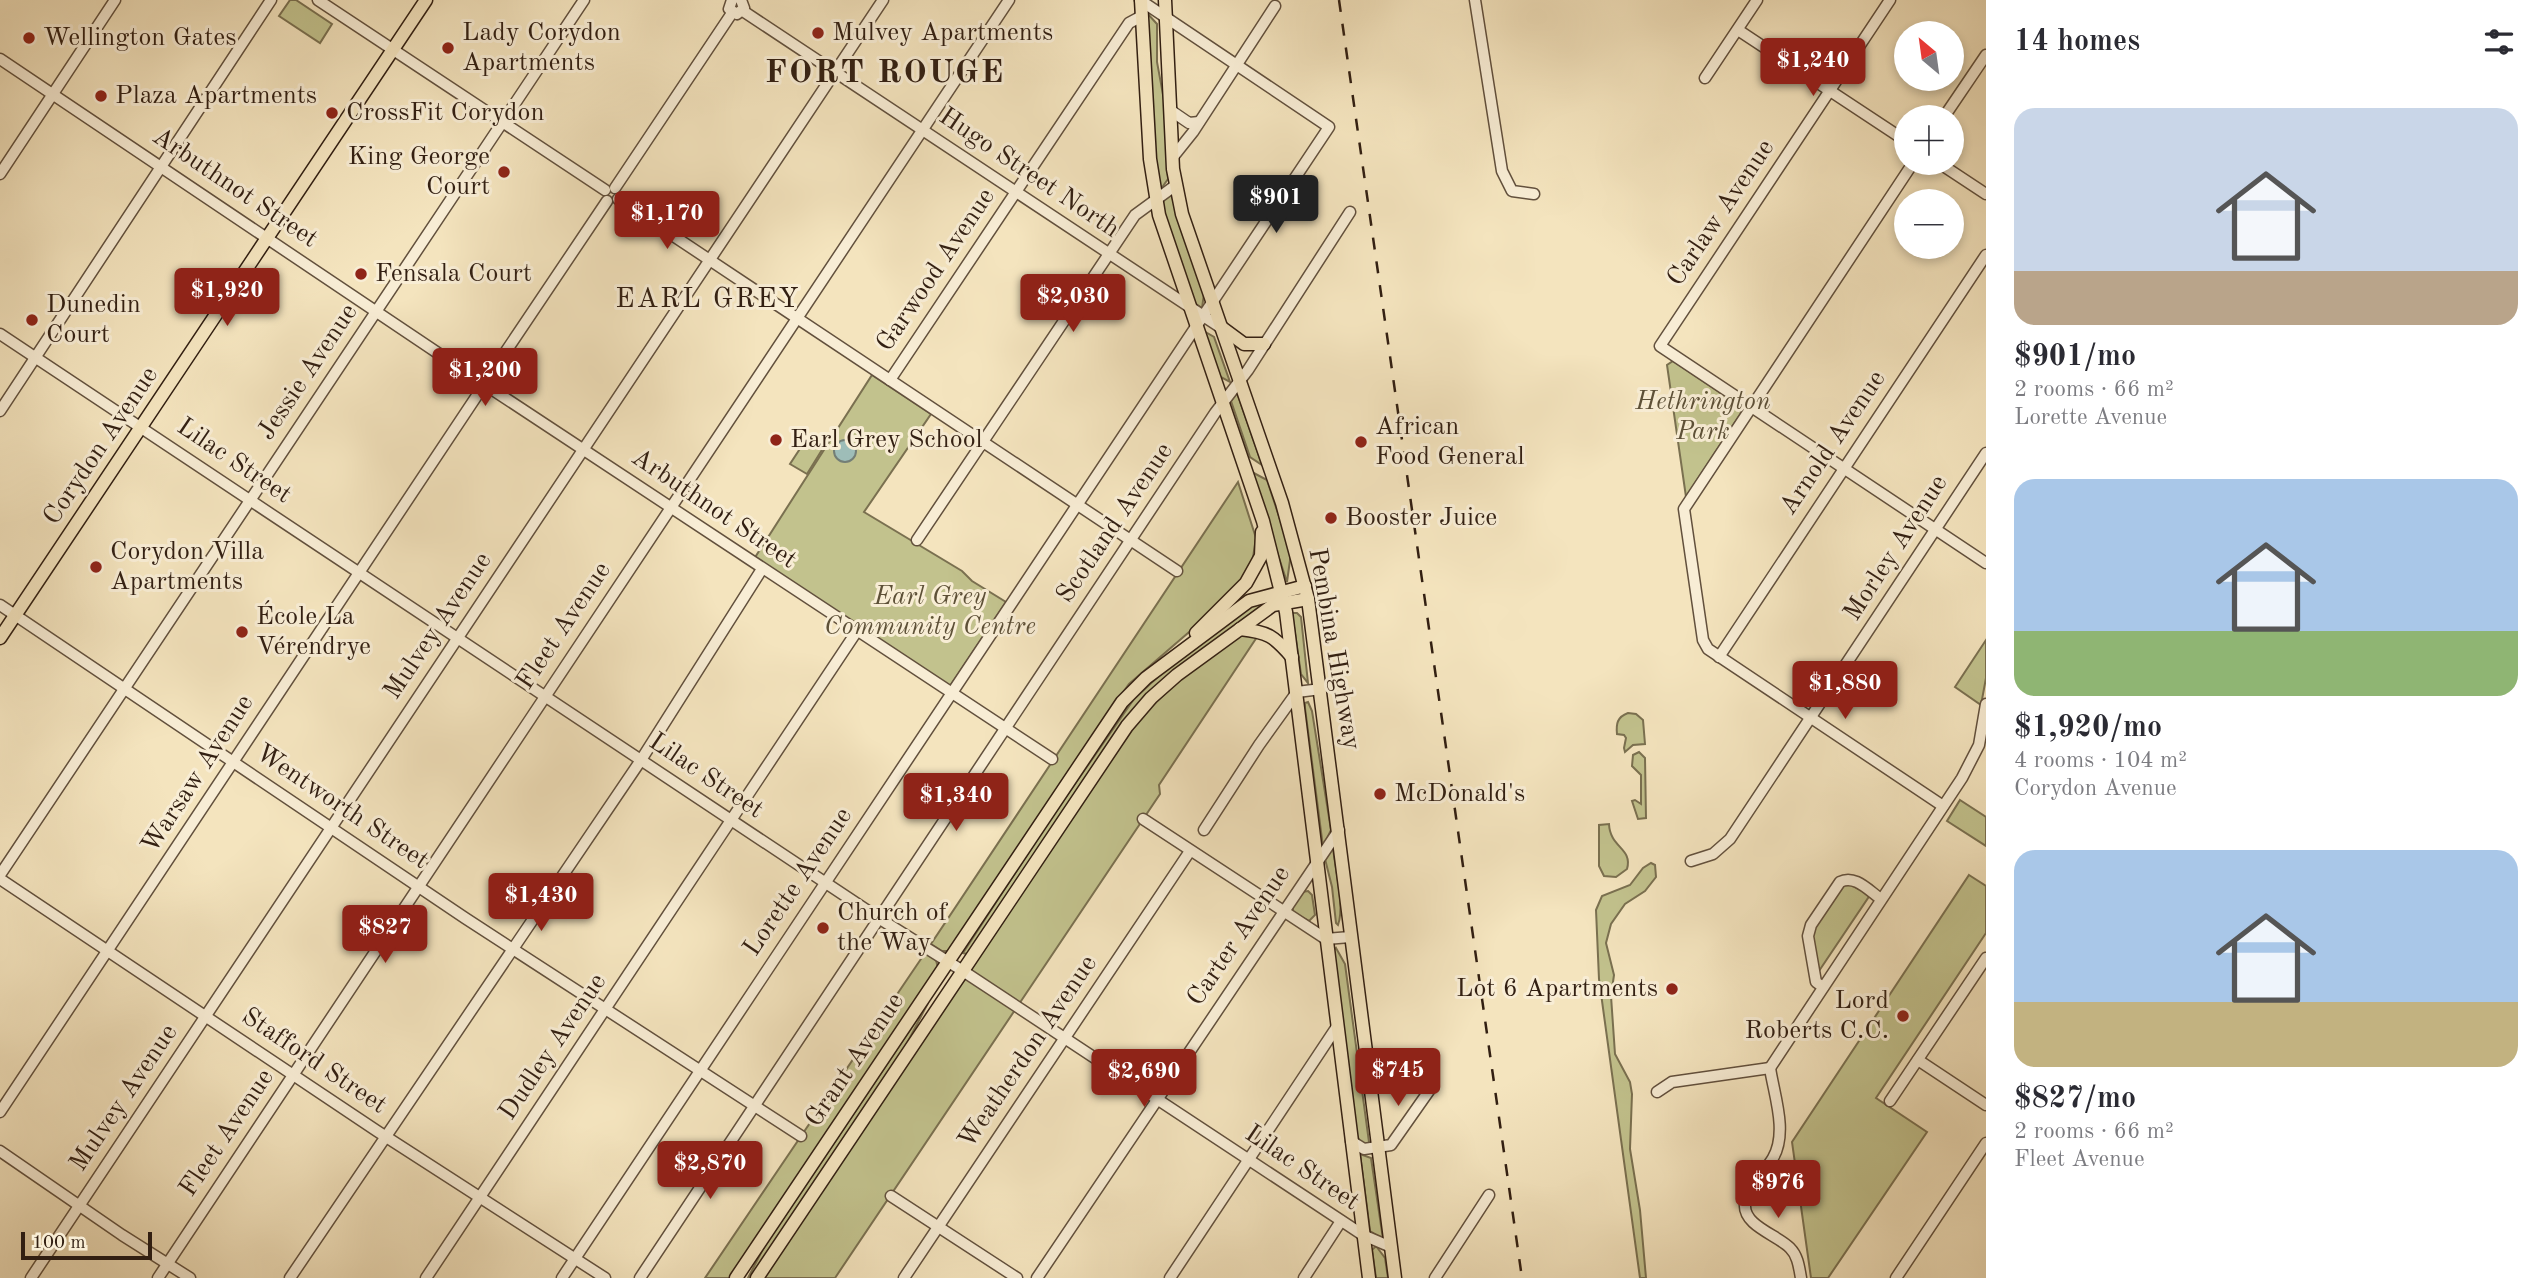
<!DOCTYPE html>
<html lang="en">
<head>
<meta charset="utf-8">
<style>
	:root { --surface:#fff; --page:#f7f7f7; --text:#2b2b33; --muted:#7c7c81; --accent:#8f2418 }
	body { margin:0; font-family:"Old Standard TT",serif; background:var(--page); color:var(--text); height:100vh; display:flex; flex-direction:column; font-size:26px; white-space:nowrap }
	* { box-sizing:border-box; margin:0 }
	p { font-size:23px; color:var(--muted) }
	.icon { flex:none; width:38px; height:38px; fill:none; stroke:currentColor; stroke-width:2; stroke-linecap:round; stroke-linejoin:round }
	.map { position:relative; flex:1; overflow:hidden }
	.details { display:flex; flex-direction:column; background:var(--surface); width:560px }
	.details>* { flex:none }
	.needle { width:46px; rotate:331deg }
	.buttons { position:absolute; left:1894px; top:21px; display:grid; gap:14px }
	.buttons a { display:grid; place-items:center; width:70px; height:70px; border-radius:50%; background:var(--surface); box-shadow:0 4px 10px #0003; font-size:35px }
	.scale { position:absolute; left:21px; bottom:18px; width:131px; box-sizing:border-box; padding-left:7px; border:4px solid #321f12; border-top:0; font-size:19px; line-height:24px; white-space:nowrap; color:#321f12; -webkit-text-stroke:5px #f8edd5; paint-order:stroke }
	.price { position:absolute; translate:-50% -60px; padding:0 16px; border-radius:7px; background:var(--accent); color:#fff; font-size:23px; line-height:46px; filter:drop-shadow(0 2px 4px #0008) }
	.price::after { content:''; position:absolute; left:50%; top:42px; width:21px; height:16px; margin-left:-10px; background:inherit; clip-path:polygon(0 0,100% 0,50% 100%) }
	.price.selected { background:#222; color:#fff }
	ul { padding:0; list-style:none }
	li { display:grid; align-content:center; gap:14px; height:371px; padding:0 28px }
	li span { display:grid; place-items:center; height:217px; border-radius:21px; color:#555 }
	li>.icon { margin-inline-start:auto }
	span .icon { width:126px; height:126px; fill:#fffc; stroke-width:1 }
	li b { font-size:30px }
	h2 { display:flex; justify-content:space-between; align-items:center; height:84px; padding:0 28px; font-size:30px }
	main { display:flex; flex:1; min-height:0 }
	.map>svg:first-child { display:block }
	.green { fill:#c2c28d; stroke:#7a7050; stroke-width:2 }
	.water { fill:#9ebdb8; stroke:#737e76; stroke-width:2 }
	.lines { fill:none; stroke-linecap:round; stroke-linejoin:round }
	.minor-casing { stroke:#62503d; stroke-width:13 }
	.major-casing { stroke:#321f12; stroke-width:15 }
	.minor { stroke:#f8edd5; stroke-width:10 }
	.major { stroke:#f4e4be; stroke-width:12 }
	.rail { stroke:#321f12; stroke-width:2.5; stroke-dasharray:12 12; stroke-linecap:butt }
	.poi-dot { fill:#8f2418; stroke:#f8edd5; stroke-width:2.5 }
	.labels { text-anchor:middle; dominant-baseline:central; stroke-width:6; stroke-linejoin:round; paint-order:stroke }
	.poi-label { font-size:26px; fill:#321f12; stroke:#f8edd5; text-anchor:start }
	.street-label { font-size:26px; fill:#321f12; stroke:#f8edd5 }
	.park-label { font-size:26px; font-style:italic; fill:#5d5037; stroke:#f8edd5 }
	.neighbourhood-label { font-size:28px; letter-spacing:2px; fill:#321f12; stroke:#f8edd5 }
	.district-label { font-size:33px; font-weight:bold; letter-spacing:2px; fill:#321f12; stroke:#f8edd5 }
</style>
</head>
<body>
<main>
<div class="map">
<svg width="1986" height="1278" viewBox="0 0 1986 1278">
	<rect width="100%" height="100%" fill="#f4e4be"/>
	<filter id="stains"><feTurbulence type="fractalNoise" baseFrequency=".00286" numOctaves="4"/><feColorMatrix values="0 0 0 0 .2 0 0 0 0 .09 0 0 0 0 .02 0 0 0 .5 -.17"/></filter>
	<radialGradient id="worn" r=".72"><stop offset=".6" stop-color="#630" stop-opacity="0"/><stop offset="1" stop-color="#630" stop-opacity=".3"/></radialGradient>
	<g class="green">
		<path d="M 290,0 L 296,0 L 332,24 L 320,43 L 279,16 Z"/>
		<path d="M 1147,13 L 1157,24 L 1157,62 L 1164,100 L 1168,179 L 1158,193 L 1154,165 Z"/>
		<path d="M 1171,194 L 1204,294 L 1202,308 L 1193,302 L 1160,203 Z"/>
		<path d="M 1202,330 L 1214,337 L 1230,382 L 1217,375 Z"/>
		<path d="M 1673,361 L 1740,406 L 1741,413 L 1686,497 L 1667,365 Z"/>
		<path d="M 872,375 L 931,414 L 864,512 L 962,571 L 972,581 L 1006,602 L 950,686 L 754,559 Z"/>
		<path d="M 1237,393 L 1262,465 L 1250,457 L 1231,401 Z"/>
		<path d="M 809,435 L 825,445 L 807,474 L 790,464 Z"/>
		<path d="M 1250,471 L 1267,480 L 1291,553 L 1287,582 Z"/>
		<path d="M 1238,482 L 1256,538 L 1252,564 L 1247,574 L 1203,620 L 1129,684 L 1100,725 L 950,951 L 942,951 L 931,944 Z"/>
		<path d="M 1266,602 L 1167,677 L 967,954 L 963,953 L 1047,824 L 1134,699 L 1162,673 L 1251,605 Z"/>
		<path d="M 1292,613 L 1297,613 L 1301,617 L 1308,683 L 1301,674 Z"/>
		<path d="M 1246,634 L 1259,634 L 1159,785 L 1160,794 L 835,1278 L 764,1278 L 1140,717 L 1182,678 L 1240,636 Z"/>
		<path d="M 1986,640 L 1986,678 L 1981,705 L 1955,687 Z"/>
		<path d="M 1308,702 L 1312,711 L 1331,830 L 1323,847 L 1305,708 L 1305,703 Z"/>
		<path d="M 1628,713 L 1636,714 L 1643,720 L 1645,744 L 1633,745 L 1625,752 L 1624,748 L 1626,738 L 1624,735 L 1617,734 C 1616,724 1617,717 1628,713 Z"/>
		<path d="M 1639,752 L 1645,758 L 1646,818 L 1638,819 L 1632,801 L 1635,800 L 1641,804 L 1641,775 L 1632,766 L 1633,755 Z"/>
		<path d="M 1960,800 L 1986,817 L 1986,846 L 1947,821 Z"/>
		<path d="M 1609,824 C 1610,848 1633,848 1627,869 L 1616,877 L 1604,876 L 1599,866 L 1599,825 Z"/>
		<path d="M 1333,848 C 1335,869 1345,906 1338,925 L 1336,923 L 1332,887 L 1325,859 Z"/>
		<path d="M 1651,863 L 1655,865 L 1656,877 L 1645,891 L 1625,904 L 1611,924 L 1606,943 L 1614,975 L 1611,996 L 1615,1054 L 1630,1082 L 1632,1094 L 1630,1149 L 1640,1210 L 1646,1278 L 1640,1278 L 1599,979 L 1596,910 L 1602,896 L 1630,885 L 1643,868 Z"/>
		<path d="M 1969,875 L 1986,886 L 1986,933 L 1876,1098 L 1927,1132 L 1828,1278 L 1811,1278 L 1792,1142 Z"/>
		<path d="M 1848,883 L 1870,895 L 1819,971 L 1812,935 L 1815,926 L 1842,887 Z"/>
		<path d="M 1308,891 L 1312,895 L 1315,915 L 1309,921 L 1293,913 L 1293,905 L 1302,892 Z"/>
		<path d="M 1336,948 L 1345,964 L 1369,1142 L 1366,1146 L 1359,1140 L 1356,1133 L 1334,950 Z"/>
		<path d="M 925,953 L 936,960 L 938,968 L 731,1278 L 705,1278 Z"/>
		<path d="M 928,1003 L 903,1051 L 751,1278 L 748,1278 L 764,1247 Z"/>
		<path d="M 1360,1154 L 1371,1158 L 1383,1239 L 1370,1231 Z"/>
		<path d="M 1376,1246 L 1385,1258 L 1388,1278 L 1376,1278 L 1372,1250 Z"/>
	</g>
	<circle class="water" cx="845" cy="451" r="11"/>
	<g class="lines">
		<defs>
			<g id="minor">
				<path d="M 318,0 L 605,190"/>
				<path d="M 732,0 L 729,9 L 737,14 L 744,8 L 741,0"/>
				<path d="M 1475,0 L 1502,171 L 1512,191 L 1534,194"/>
				<path d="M 1890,0 L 1660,346 L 1986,563"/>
				<path d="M 743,11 L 1220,327"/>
				<path d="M 1738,30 L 1906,141"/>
				<path d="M 0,59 L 478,380"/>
				<path d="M 1705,78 L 1757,0"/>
				<path d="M 1170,110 L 1189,123 L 1199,122"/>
				<path d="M 1944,117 L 1986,55"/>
				<path d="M 1173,157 L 1193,132 L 1275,6"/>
				<path d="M 1913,163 L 1684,509 L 1703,640 L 1708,649 L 1943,806"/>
				<path d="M 1939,163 L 1986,194"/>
				<path d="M 0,174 L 115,0"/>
				<path d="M 615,188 L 732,13"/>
				<path d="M 618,199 L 1177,571"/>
				<path d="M 0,334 L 880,919 L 963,971 L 1363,1235 L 1391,1247"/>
				<path d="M 488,378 L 607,201"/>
				<path d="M 890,380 L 1129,23 L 1142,16"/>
				<path d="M 490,388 L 1052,759"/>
				<path d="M 0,411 L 271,0"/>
				<path d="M 917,540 L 1135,215 L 1176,185"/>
				<path d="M 0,605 L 465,918 L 801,1136"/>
				<path d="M 1719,657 L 1986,255"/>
				<path d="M 1143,819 L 1326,939 L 1350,937"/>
				<path d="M 1204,830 L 1259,745 L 1297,692 L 1321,689"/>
				<path d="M 1691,861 L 1713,854 L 1730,839 L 1986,453"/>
				<path d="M 0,875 L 584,0"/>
				<path d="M 0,879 L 377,1131 L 605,1278"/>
				<path d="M 1823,987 L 1816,982 L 1808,936 L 1811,925 L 1840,882 C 1855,874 1869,891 1881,899"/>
				<path d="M 1918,1060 L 1986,1105"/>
				<path d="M 1770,1068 L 1962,778 L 1979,745 L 1986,704"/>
				<path d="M 1770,1068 C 1774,1095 1788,1132 1773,1158 C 1765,1172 1747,1187 1745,1204 C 1743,1226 1778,1235 1790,1248 C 1798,1256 1799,1267 1801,1278"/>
				<path d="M 1657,1092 L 1672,1082 L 1770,1068"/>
				<path d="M 1890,1101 L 1986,958"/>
				<path d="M 0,1112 L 480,391"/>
				<path d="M 1351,1141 L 1364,1149 L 1391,1145 L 1431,1088"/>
				<path d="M 0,1151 L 122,1235 L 190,1278"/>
				<path d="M 891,1196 L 1017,1278"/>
				<path d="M 31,1278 L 883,0"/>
				<path d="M 158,1278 L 1009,0"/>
				<path d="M 290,1278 L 641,760 L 762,569"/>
				<path d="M 426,1278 L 857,631"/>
				<path d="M 562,1278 L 1329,127 L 1140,0"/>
				<path d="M 640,1278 L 1215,413 L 1248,370 L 1350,212"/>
				<path d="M 904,1278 L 1190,851"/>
				<path d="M 1037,1278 L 1339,830"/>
				<path d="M 1170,1278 L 1336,1028"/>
				<path d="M 1304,1278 L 1341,1221"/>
				<path d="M 1435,1278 L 1489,1195"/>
				<path d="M 1896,1278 L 1986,1143"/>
			</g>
			<g id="major">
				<path d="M 1141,0 L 1150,159 L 1159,215 L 1263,521 L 1286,612 L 1369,1278"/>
				<path d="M 1165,0 L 1173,169 L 1182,214 L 1282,503 L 1308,599 L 1395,1278"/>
				<path d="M 1221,327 L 1244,344 L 1264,344"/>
				<path d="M 1240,629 C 1268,632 1274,636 1292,657"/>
				<path d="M 1196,633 L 1246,583 L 1261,556 L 1262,532"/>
				<path d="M 0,638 L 426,0"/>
				<path d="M 736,1278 L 1122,702 L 1146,678 L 1249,601 L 1305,586"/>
				<path d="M 757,1278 L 1127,726 L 1151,698 L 1177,675 L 1273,605 L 1308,599"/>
			</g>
		</defs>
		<use href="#minor" class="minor-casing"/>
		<use href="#major" class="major-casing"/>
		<use href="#minor" class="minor"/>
		<use href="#major" class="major"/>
		<path class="rail" d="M 1339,0 L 1522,1278"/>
	</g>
	<g class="poi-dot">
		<circle cx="818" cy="33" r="7"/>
		<circle cx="29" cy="38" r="7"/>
		<circle cx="448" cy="48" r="7"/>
		<circle cx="101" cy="96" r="7"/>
		<circle cx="332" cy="113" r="7"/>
		<circle cx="504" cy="172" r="7"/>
		<circle cx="361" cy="274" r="7"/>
		<circle cx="32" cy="320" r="7"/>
		<circle cx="776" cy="440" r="7"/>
		<circle cx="1361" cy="442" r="7"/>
		<circle cx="1331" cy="518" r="7"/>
		<circle cx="96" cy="567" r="7"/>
		<circle cx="242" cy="632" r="7"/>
		<circle cx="1380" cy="794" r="7"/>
		<circle cx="823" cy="928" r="7"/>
		<circle cx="1672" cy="989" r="7"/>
		<circle cx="1903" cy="1016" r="7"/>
	</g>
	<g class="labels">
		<g class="poi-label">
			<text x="462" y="33">Lady Corydon<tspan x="462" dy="30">Apartments</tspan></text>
			<text x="832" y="33">Mulvey Apartments</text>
			<text x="43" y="38">Wellington Gates</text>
			<text x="115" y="96">Plaza Apartments</text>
			<text x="346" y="113">CrossFit Corydon</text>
			<text x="490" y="157" text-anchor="end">King George<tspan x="490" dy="30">Court</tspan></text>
			<text x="375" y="274">Fensala Court</text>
			<text x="46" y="305">Dunedin<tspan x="46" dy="30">Court</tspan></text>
			<text x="1375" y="427">African<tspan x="1375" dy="30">Food General</tspan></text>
			<text x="790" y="440">Earl Grey School</text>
			<text x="1345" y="518">Booster Juice</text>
			<text x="110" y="552">Corydon Villa<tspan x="110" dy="30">Apartments</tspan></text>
			<text x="256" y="617">École La<tspan x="256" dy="30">Vérendrye</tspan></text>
			<text x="1394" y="794">McDonald's</text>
			<text x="837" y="913">Church of<tspan x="837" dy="30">the Way</tspan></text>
			<text x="1658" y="989" text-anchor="end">Lot 6 Apartments</text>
			<text x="1889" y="1001" text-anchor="end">Lord<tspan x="1889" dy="30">Roberts C.C.</tspan></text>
		</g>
		<g class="street-label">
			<text transform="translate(1029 173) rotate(34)">Hugo Street North</text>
			<text transform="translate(235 188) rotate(34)">Arbuthnot Street</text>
			<text transform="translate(1721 213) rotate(-56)">Carlaw Avenue</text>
			<text transform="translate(936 270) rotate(-56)">Garwood Avenue</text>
			<text transform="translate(308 372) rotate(-56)">Jessie Avenue</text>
			<text transform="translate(1833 443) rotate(-56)">Arnold Avenue</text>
			<text transform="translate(101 446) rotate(-56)">Corydon Avenue</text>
			<text transform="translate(234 461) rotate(34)">Lilac Street</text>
			<text transform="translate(714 509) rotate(34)">Arbuthnot Street</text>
			<text transform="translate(1115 523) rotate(-56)">Scotland Avenue</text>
			<text transform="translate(1896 548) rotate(-57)">Morley Avenue</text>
			<text transform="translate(438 626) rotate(-56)">Mulvey Avenue</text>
			<text transform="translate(564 626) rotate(-56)">Fleet Avenue</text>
			<text transform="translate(1334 649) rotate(80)">Pembina Highway</text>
			<text transform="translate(198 774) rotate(-57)">Warsaw Avenue</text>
			<text transform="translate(706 776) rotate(34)">Lilac Street</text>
			<text transform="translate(342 807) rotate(34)">Wentworth Street</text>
			<text transform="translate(798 882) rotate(-56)">Lorette Avenue</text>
			<text transform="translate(1239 936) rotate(-56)">Carter Avenue</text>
			<text transform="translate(553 1047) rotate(-56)">Dudley Avenue</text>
			<text transform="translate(1028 1052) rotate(-56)">Weatherdon Avenue</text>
			<text transform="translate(855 1060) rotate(-56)">Grant Avenue</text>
			<text transform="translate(314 1061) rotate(34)">Stafford Street</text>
			<text transform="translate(124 1098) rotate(-56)">Mulvey Avenue</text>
			<text transform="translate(227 1133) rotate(-56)">Fleet Avenue</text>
			<text transform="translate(1302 1168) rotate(34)">Lilac Street</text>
		</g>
		<g class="park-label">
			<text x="1703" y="402">Hethrington<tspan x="1703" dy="30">Park</tspan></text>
			<text x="930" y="597">Earl Grey<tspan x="930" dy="30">Community Centre</tspan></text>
		</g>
		<g class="neighbourhood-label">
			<text x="708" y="300">EARL GREY</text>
		</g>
		<g class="district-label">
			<text x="885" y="73">FORT ROUGE</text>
		</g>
	</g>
	<rect width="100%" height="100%" filter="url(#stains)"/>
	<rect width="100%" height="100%" fill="url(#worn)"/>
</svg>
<div class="buttons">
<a><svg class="needle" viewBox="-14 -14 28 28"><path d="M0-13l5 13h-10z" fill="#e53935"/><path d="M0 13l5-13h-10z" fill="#7c7c81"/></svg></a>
<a>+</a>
<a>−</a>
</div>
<div class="scale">100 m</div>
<b class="price" style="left:1813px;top:98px">$1,240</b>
<b class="price selected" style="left:1276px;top:235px">$901</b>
<b class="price" style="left:667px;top:251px">$1,170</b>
<b class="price" style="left:227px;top:328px">$1,920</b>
<b class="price" style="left:1073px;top:334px">$2,030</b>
<b class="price" style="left:485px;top:408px">$1,200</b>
<b class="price" style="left:1845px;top:721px">$1,880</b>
<b class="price" style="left:956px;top:833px">$1,340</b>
<b class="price" style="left:541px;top:933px">$1,430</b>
<b class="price" style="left:385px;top:965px">$827</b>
<b class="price" style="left:1398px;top:1108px">$745</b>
<b class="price" style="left:1144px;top:1109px">$2,690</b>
<b class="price" style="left:710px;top:1201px">$2,870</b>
<b class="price" style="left:1778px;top:1220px">$976</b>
</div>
<section class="details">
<h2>14 homes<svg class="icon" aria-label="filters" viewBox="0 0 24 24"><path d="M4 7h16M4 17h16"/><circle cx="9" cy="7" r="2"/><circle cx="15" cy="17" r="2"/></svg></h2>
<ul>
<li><span style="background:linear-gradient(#c9d6e8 75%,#b9a48a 0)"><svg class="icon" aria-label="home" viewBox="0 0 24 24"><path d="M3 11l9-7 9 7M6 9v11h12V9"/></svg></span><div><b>$901/mo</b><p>2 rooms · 66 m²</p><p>Lorette Avenue</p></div></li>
<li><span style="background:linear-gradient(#a9c7e8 70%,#8fb573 0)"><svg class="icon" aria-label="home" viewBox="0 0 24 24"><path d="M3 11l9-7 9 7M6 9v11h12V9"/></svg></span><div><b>$1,920/mo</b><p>4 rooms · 104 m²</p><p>Corydon Avenue</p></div></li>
<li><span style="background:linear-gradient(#a9c7e8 70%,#c2b280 0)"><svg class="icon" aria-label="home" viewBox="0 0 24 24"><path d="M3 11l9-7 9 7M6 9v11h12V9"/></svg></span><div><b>$827/mo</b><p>2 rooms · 66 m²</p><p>Fleet Avenue</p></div></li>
</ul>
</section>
</main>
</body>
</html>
